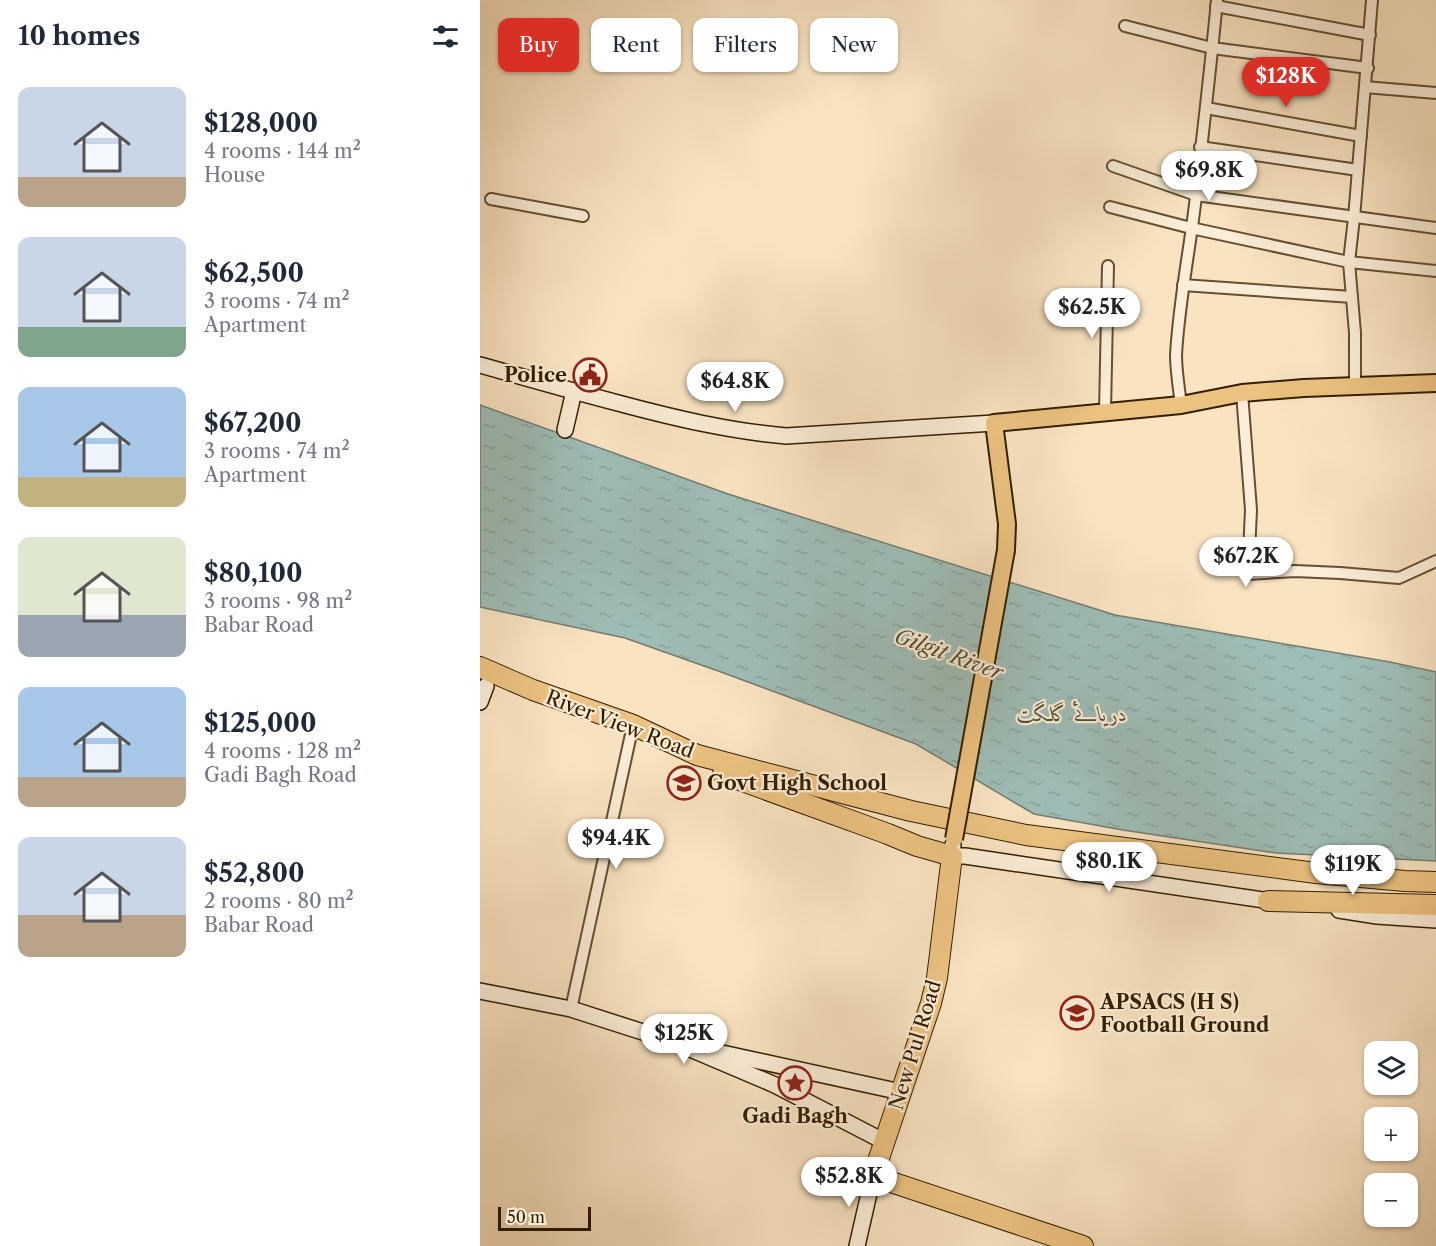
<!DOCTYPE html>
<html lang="en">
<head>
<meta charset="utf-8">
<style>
	:root { --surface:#fff; --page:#f2f2f3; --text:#1f2937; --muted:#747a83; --accent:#d93025 }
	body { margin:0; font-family:"Libre Caslon Text",Amiri,serif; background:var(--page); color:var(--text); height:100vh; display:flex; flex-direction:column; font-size:22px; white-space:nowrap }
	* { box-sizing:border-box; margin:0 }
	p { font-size:20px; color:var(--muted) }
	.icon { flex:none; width:33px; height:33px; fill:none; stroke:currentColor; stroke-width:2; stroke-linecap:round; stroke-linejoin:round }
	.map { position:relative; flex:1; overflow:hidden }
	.drawer { display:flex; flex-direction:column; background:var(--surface); width:480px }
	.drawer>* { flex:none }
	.banner { position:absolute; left:18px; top:18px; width:570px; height:54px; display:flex; gap:12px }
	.buttons { position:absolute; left:884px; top:1041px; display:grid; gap:12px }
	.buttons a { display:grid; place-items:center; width:54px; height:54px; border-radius:12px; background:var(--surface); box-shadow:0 2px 4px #0004; font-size:30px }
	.scale { position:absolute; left:18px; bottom:15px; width:93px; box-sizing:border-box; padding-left:6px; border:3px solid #321e01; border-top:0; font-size:16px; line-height:21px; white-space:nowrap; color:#321e01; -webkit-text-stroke:4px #fbedd7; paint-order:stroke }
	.price { position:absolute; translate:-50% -51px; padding:0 14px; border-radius:21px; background:#fff; color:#222; font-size:20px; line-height:39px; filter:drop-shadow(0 2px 3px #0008) }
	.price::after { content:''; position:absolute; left:50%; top:36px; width:18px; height:14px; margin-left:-9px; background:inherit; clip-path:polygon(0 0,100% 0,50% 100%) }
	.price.active { background:var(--accent); color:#fff }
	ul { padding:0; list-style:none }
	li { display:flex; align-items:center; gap:18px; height:150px; padding:0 18px }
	li span { display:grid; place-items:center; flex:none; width:168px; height:120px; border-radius:12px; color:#555 }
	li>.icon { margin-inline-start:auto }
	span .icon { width:72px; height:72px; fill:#fffc; stroke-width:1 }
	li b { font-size:26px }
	h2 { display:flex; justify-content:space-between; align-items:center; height:72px; padding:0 18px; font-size:26px }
	.pill { padding:0 21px; border-radius:12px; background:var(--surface); box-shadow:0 2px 4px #0004; font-size:21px; line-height:54px }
	.pill.active { background:var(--accent); color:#fff }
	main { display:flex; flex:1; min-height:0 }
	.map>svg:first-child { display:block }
	.water { fill:url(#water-ripples); stroke:#737d6e; stroke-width:1.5 }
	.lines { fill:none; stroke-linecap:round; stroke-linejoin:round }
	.street-casing { stroke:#644f31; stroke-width:14 }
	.secondary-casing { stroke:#321e01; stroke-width:18 }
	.primary-casing { stroke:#321e01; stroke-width:20 }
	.highway-casing { stroke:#321e01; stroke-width:22 }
	.street { stroke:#fbedd7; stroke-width:10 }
	.secondary { stroke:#fbedd7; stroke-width:15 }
	.primary { stroke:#ecc280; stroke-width:16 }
	.highway { stroke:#ecc280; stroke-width:20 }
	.primary-bridge-casing { stroke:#321e01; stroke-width:20; stroke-linecap:butt }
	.primary-bridge { stroke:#ecc280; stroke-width:16 }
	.labels { text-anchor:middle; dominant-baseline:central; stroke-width:4.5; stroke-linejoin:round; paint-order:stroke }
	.poi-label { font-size:20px; font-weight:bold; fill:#321e01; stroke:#fbedd7; text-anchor:start }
	.street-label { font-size:20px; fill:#321e01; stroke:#fbedd7 }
	.water-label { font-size:21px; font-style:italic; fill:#524e38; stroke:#fbedd7 }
</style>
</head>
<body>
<main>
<section class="drawer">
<h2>10 homes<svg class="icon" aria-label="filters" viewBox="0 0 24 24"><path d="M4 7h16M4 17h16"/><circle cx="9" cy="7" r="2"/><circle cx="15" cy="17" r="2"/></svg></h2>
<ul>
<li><span style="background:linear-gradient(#c9d6e8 75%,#b9a48a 0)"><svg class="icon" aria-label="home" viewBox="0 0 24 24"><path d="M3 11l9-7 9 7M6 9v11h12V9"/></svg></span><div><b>$128,000</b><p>4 rooms · 144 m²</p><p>House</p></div></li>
<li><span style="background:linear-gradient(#c9d6e8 75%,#7fa58c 0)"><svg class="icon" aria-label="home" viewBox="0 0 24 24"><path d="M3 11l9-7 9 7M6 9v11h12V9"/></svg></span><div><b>$62,500</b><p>3 rooms · 74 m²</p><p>Apartment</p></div></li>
<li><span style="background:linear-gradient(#a9c7e8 75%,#c2b280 0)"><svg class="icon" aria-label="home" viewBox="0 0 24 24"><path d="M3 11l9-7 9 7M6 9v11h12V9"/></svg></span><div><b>$67,200</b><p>3 rooms · 74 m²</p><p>Apartment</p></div></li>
<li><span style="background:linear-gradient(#dfe7d0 65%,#9aa5b1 0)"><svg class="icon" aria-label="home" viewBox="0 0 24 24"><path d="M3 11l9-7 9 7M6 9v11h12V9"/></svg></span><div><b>$80,100</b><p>3 rooms · 98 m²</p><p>Babar Road</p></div></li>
<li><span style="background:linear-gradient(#a9c7e8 75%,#b9a48a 0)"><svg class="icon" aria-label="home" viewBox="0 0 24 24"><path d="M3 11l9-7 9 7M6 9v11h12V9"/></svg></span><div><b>$125,000</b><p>4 rooms · 128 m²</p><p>Gadi Bagh Road</p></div></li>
<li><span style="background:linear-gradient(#c9d6e8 65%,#b9a48a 0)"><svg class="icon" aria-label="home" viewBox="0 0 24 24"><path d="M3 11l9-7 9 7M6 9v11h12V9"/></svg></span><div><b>$52,800</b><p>2 rooms · 80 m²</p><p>Babar Road</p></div></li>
</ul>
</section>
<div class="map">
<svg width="956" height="1246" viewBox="0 0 956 1246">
	<defs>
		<pattern id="water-ripples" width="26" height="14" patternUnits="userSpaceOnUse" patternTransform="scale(1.5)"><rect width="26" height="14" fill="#9ebdb7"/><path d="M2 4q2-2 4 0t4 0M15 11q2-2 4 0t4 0" fill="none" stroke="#89a29c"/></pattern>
	</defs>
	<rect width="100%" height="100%" fill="#f9e3c1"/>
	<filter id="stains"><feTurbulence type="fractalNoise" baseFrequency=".00333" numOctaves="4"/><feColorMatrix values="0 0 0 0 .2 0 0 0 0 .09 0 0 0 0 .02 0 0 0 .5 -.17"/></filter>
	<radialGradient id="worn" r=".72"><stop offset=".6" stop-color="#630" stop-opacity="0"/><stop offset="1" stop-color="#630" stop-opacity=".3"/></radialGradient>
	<path class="water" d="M 0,405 L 248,494 L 635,615 L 910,662 L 956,672 L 956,861 L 796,853 L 643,830 L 554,814 L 436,744 L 241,672 L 145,638 L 0,607 Z"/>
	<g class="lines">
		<defs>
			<g id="street">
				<path d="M 736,6 L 890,35"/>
				<path d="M 645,26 L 732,48 L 888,68"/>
				<path d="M 885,87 L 956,93"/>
				<path d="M 726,108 L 881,136"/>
				<path d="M 720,147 L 878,170"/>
				<path d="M 633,166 L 716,195 L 956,228"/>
				<path d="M 11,199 L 103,216"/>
				<path d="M 630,207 L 711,228 L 869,262 L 956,271"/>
				<path d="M 703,285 L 872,297"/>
				<path d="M 875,386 L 875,333 L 869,262 L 874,218 L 892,0"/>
				<path d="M 762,393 L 771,510 L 768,574 L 815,571 L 860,573 L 919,578 L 956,561"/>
				<path d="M 701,405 C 699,388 696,371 696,355 C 699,301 710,249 716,196 C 723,130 731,65 737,0"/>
				<path d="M 625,411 L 628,266"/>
				<path d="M 91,1009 L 153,725"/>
			</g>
			<g id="secondary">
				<path d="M 0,365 C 46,378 92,391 138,403 C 194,418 249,431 306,436 L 514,423"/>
				<path d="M 85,430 L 94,391"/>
				<path d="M 0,702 L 6,686"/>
				<path d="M 473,845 L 472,856 L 485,856 L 797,902"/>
				<path d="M 859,910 L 897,916 L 956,920"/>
				<path d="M 0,991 L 91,1009 L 194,1042 L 295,1085 L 405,1142"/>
				<path d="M 233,1051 L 421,1092"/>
				<path d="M 377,1246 L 393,1176"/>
			</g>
			<path id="primary" d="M 526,550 L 527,524 L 514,423 L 701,405 L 762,393 L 824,388 L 956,383"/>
			<g id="highway">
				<path d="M 0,667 L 53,690 L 153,725 L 217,755 L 431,811 L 546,835 L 836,873 L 925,881 L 956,882"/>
				<path d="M 243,774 L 408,834 L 437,846 L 472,856 L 457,978 L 451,1003 L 393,1176 L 603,1246"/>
				<path d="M 788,901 L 956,905"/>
			</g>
		</defs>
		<use href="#street" class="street-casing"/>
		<use href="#secondary" class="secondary-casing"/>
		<use href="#primary" class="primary-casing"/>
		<use href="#highway" class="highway-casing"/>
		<use href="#street" class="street"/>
		<use href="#secondary" class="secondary"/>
		<use href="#primary" class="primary"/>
		<use href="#highway" class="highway"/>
		<defs>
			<path id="primary-bridge" d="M 474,839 L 526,550"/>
		</defs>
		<use href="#primary-bridge" class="primary-bridge-casing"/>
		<use href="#primary-bridge" class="primary-bridge"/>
	</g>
	<defs>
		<symbol id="civic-ring" viewBox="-11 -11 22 22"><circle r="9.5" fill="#fbedd7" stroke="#8f2418" stroke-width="1.5"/><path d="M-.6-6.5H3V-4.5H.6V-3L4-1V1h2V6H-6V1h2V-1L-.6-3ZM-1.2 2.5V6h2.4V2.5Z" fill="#8f2418"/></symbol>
		<symbol id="school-ring" viewBox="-11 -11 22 22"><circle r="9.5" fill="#fbedd7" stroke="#8f2418" stroke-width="1.5"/><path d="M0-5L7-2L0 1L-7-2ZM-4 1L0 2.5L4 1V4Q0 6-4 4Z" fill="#8f2418"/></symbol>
		<symbol id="sight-ring" viewBox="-11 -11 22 22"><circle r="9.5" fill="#fbedd7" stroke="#8f2418" stroke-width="1.5"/><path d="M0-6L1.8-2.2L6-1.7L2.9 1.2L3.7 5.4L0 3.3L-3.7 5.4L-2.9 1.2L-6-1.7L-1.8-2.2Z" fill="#8f2418"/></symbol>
	</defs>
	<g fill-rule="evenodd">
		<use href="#civic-ring" x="91" y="356" width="38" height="38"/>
		<use href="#school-ring" x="185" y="764" width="38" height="38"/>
		<use href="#school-ring" x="578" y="994" width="38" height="38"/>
		<use href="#sight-ring" x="296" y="1064" width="38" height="38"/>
	</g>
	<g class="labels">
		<g class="poi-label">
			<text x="87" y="375" text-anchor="end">Police</text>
			<text x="227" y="783">Govt High School</text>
			<text x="620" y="1002">APSACS (H S)<tspan x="620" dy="23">Football Ground</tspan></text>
			<text x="315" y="1116" text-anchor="middle">Gadi Bagh</text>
		</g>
		<g class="street-label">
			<text transform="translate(140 724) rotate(21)">River View Road</text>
			<text transform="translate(435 1045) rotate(-73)">New Pul Road</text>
		</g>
		<g class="water-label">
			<text transform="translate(469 654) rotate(20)">Gilgit River</text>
			<text x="592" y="713">دریائے گلگت</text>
		</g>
	</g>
	<rect width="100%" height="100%" filter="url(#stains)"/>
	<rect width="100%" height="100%" fill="url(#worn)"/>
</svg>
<div class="buttons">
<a><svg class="icon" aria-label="layers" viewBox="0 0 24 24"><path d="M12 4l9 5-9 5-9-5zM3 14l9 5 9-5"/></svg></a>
<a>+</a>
<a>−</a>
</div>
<div class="scale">50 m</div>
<b class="price active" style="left:806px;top:108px">$128K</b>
<b class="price" style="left:729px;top:202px">$69.8K</b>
<b class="price" style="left:612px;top:339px">$62.5K</b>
<b class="price" style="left:255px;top:413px">$64.8K</b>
<b class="price" style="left:766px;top:588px">$67.2K</b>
<b class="price" style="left:136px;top:870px">$94.4K</b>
<b class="price" style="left:629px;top:893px">$80.1K</b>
<b class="price" style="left:873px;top:896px">$119K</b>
<b class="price" style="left:204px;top:1065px">$125K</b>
<b class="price" style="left:369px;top:1208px">$52.8K</b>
<div class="banner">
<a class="pill active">Buy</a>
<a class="pill">Rent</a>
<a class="pill">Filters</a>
<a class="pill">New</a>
</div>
</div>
</main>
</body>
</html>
